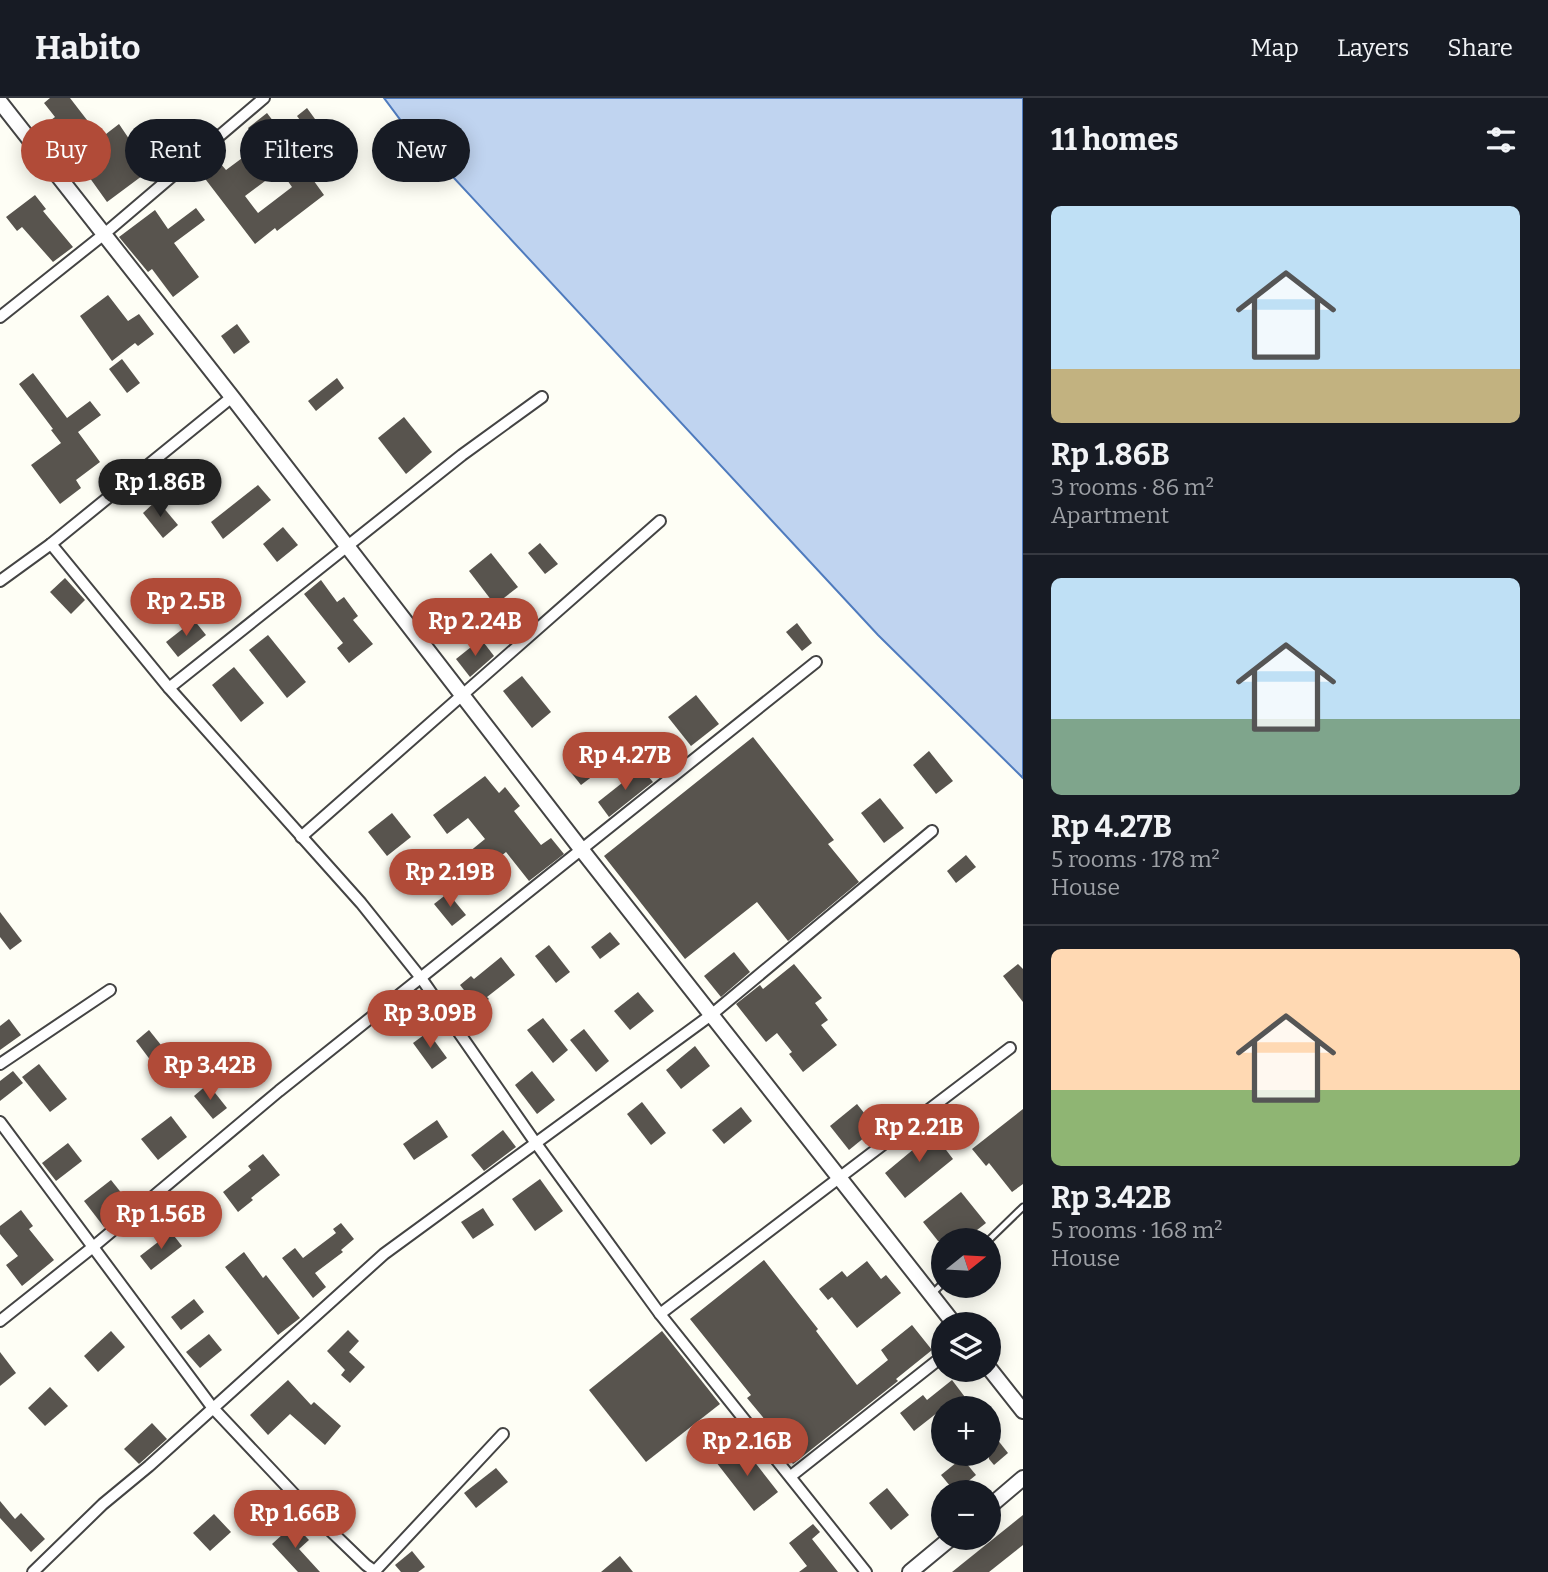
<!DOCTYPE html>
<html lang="en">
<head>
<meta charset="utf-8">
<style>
	:root { --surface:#171b24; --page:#20242c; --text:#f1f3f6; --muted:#9ea1a6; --line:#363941; --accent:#b14b38 }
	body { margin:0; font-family:Bitter,serif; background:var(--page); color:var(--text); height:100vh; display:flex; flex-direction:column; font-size:26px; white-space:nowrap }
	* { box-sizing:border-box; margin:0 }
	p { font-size:23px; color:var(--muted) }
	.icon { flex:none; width:38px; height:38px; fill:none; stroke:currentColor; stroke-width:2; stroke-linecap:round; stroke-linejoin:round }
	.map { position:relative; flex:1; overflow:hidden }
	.drawer { display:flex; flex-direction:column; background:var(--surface); width:525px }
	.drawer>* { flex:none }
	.guide { position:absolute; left:21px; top:21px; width:665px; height:63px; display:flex; gap:14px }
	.needle { width:46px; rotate:72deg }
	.controls { position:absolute; left:931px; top:1130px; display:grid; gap:14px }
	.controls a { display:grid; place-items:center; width:70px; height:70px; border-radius:50%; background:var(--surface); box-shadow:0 4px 18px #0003; font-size:35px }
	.price { position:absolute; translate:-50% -60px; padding:0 16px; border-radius:24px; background:var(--accent); color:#fff; font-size:23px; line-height:46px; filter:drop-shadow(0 2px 4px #0008) }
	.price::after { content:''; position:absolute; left:50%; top:42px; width:21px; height:16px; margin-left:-10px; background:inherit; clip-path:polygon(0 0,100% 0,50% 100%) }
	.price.on { background:#222; color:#fff }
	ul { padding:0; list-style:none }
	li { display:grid; align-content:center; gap:14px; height:371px; padding:0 28px }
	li+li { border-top:2px solid var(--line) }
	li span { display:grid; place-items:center; height:217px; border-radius:10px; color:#555 }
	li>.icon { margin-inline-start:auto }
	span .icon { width:126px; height:126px; fill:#fffc; stroke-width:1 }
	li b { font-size:30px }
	h2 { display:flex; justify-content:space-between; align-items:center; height:84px; padding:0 28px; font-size:30px }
	.pill { padding:0 24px; border-radius:32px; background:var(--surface); box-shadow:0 4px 18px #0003; font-size:24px; line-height:63px }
	.pill.on { background:var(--accent); color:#fff }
	header { display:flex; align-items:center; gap:42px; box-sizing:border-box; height:98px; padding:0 35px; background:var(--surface); border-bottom:2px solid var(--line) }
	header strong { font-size:33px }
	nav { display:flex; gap:38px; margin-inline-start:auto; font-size:24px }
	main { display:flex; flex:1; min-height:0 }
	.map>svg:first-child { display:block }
	.water { fill:#c0d4f0; stroke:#4f7bbe; stroke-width:2 }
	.building { fill:#58544e; fill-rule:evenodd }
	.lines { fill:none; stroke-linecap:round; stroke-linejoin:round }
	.service-casing { stroke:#444; stroke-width:9 }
	.minor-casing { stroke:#444; stroke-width:14 }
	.tertiary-casing { stroke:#444; stroke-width:18 }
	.service { stroke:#fff; stroke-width:5 }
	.minor { stroke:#fff; stroke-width:10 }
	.tertiary { stroke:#fff; stroke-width:14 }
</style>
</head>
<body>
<header>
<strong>Habito</strong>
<nav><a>Map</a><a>Layers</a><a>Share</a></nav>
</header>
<main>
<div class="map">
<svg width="1023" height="1474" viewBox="0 0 1023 1474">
	<rect width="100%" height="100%" fill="#fefef5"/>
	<path class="water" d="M 384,0 L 1023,0 L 1023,680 L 878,537 L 402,24 Z"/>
	<g class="building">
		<path d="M 50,0 L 70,0 L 87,22 L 83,25 L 97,43 L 119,26 L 150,72 L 107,104 L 72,55 L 69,58 L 44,27 L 55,19 L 44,5 Z"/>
		<path d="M 307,10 L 331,43 L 321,50 L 297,18 Z"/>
		<path d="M 267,15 L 309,70 L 306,72 L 324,97 L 277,133 L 275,130 L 255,146 L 203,78 L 220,65 L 226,72 L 261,46 L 248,30 ZM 280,72 L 292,89 L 258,115 L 245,98 Z"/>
		<path d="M 185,34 L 195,48 L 181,59 L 170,45 Z"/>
		<path d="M 35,97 L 46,111 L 43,113 L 73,149 L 53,164 L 22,129 L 17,133 L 6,119 Z"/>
		<path d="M 196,110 L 205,122 L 174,145 L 199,179 L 173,199 L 152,171 L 148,174 L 119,139 L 155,112 L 168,131 Z"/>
		<path d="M 108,197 L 128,223 L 139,216 L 154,236 L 138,248 L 135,245 L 112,263 L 80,218 Z"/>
		<path d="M 237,226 L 250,244 L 234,256 L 221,238 Z"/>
		<path d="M 122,261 L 140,285 L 127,295 L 109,271 Z"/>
		<path d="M 33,275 L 67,320 L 90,303 L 101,317 L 78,334 L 100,364 L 76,382 L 81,390 L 60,406 L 31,367 L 61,345 L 51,332 L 53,331 L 19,286 Z"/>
		<path d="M 337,280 L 344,290 L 316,313 L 308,303 Z"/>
		<path d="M 404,319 L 432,354 L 406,376 L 378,340 Z"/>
		<path d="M 258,387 L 271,402 L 223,441 L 211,424 Z"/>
		<path d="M 157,402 L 178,427 L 163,440 L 143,415 Z"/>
		<path d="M 283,429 L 298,447 L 277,464 L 263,446 Z"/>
		<path d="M 540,445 L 558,466 L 545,476 L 528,455 Z"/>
		<path d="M 491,455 L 518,489 L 495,507 L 469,473 Z"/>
		<path d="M 65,480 L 85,502 L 71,516 L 50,494 Z"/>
		<path d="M 321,482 L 337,504 L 344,499 L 358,518 L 353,522 L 373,546 L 349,565 L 337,550 L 343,545 L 304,496 Z"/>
		<path d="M 194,522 L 206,537 L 178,559 L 166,544 Z"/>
		<path d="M 797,525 L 812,545 L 802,553 L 786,534 Z"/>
		<path d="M 268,537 L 306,584 L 287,600 L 249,552 Z"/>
		<path d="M 481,541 L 494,558 L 470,579 L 456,561 Z"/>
		<path d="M 234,569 L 264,605 L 241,624 L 212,587 Z"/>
		<path d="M 522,578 L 551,614 L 532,630 L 503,593 Z"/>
		<path d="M 696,597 L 719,626 L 691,648 L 668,619 Z"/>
		<path d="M 753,639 L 834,742 L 828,746 L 859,784 L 788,843 L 757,804 L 685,861 L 604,758 Z"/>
		<path d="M 586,651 L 602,671 L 581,687 L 565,667 Z"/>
		<path d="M 929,653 L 953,683 L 936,696 L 913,667 Z"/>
		<path d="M 641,670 L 653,684 L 609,719 L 598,704 Z"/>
		<path d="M 485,678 L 499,695 L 505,689 L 520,708 L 514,713 L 541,747 L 551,740 L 564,756 L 529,783 L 506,754 L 484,772 L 469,754 L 485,741 L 468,720 L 447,736 L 433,717 Z"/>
		<path d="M 880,700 L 904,730 L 884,745 L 861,715 Z"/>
		<path d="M 392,715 L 411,739 L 387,758 L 368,734 Z"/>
		<path d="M 966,757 L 976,769 L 956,785 L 947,773 Z"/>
		<path d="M 448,795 L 466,817 L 452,828 L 434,806 Z"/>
		<path d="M 0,814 L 22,843 L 10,852 L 0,839 Z"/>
		<path d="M 610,834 L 620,846 L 600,861 L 591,849 Z"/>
		<path d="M 549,847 L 570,874 L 556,885 L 535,858 Z"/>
		<path d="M 734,854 L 750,874 L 721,899 L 704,878 Z"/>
		<path d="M 501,859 L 515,877 L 487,899 L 489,901 L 478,910 L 460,887 L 471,878 L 474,881 Z"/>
		<path d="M 794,866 L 822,900 L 815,905 L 828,922 L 821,927 L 837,947 L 803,974 L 789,956 L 792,954 L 777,935 L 766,944 L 736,906 L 760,887 L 763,891 Z"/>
		<path d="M 1018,866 L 1023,871 L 1023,904 L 1003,878 Z"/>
		<path d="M 638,894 L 654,913 L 630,932 L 614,913 Z"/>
		<path d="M 543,920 L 568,952 L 553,965 L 527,932 Z"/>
		<path d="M 9,921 L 21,937 L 0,952 L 0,928 Z"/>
		<path d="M 584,931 L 609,963 L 596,974 L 570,942 Z"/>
		<path d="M 149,932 L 165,952 L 151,963 L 136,943 Z"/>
		<path d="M 428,934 L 447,960 L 432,971 L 413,945 Z"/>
		<path d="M 695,948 L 710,968 L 681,991 L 666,972 Z"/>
		<path d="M 39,966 L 67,1001 L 50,1014 L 22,979 Z"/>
		<path d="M 13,973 L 23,985 L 0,1003 L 0,983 Z"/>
		<path d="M 532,973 L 555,1002 L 537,1016 L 515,987 Z"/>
		<path d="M 208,986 L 227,1010 L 213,1021 L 194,998 Z"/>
		<path d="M 642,1004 L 666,1035 L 651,1047 L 627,1016 Z"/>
		<path d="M 857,1006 L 876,1030 L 849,1052 L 830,1028 Z"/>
		<path d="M 741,1009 L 752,1023 L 724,1046 L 712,1032 Z"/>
		<path d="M 1023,1011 L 1023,1086 L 1012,1094 L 989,1065 L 986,1068 L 972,1051 Z"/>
		<path d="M 171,1018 L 187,1039 L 158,1062 L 141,1041 Z"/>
		<path d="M 437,1022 L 448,1039 L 414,1062 L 403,1046 Z"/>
		<path d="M 930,1031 L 953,1061 L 905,1100 L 885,1075 L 915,1050 L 912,1046 Z"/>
		<path d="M 503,1032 L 516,1049 L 484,1073 L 471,1057 Z"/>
		<path d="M 68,1045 L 82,1063 L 56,1083 L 42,1065 Z"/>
		<path d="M 263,1056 L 280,1077 L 251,1100 L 253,1102 L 238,1114 L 223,1094 L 251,1072 L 248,1068 Z"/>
		<path d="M 540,1081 L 563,1113 L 535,1133 L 512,1101 Z"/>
		<path d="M 111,1082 L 131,1107 L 104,1129 L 84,1103 Z"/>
		<path d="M 961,1094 L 986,1125 L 963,1143 L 938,1143 L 923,1124 Z"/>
		<path d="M 483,1110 L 494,1127 L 473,1141 L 461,1124 Z"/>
		<path d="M 21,1112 L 33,1128 L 29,1131 L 54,1162 L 22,1188 L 6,1167 L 18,1158 L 0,1136 L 0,1128 Z"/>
		<path d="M 341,1125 L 354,1141 L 341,1152 L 343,1154 L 315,1175 L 326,1189 L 313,1200 L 282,1160 L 295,1150 L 303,1160 L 336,1135 L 333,1131 Z"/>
		<path d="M 171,1134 L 182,1148 L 151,1172 L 140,1158 Z"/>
		<path d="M 244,1154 L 263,1180 L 266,1177 L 300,1220 L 278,1237 L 225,1169 Z"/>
		<path d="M 764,1162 L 818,1231 L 816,1233 L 857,1287 L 888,1262 L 881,1252 L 912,1227 L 932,1252 L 896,1281 L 898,1283 L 793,1366 L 766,1333 L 771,1329 L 747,1300 L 751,1297 L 690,1221 Z"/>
		<path d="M 867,1163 L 881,1181 L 886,1177 L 901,1195 L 857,1230 L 832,1199 L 828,1202 L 819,1191 L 842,1173 L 847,1179 Z"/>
		<path d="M 194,1201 L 204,1214 L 181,1232 L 171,1219 Z"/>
		<path d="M 348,1232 L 359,1243 L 349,1254 L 365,1269 L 350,1285 L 341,1277 L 345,1272 L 327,1253 Z"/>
		<path d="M 111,1233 L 125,1249 L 98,1274 L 84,1258 Z"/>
		<path d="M 662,1233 L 720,1306 L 646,1364 L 589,1292 Z"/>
		<path d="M 209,1236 L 222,1252 L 200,1270 L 186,1254 Z"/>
		<path d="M 0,1254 L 16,1275 L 0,1288 Z"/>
		<path d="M 288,1282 L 311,1307 L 314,1304 L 341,1328 L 325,1347 L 290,1316 L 268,1337 L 250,1317 Z"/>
		<path d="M 952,1282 L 974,1311 L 942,1311 L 914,1333 L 900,1315 L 923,1297 L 927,1302 Z"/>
		<path d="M 50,1289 L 68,1308 L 45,1328 L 28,1310 Z"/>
		<path d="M 152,1325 L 167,1341 L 139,1366 L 124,1351 Z"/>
		<path d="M 989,1331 L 1008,1355 L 994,1367 L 989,1361 Z"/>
		<path d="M 737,1347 L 747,1360 L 750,1358 L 778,1394 L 754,1413 L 716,1364 Z"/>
		<path d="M 962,1360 L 976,1377 L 955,1394 L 941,1377 Z"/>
		<path d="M 496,1370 L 508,1384 L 476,1410 L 464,1395 Z"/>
		<path d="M 887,1390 L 909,1417 L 891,1432 L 869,1405 Z"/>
		<path d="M 0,1403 L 15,1421 L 21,1415 L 45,1441 L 31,1454 L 0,1420 Z"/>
		<path d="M 214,1416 L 231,1434 L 210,1453 L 193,1435 Z"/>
		<path d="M 1023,1417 L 1023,1447 L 989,1474 L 952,1474 Z"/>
		<path d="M 294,1426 L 309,1442 L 299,1451 L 320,1474 L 298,1474 L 272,1446 Z"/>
		<path d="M 813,1426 L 820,1434 L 812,1441 L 838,1474 L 799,1474 L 807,1468 L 789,1445 Z"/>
		<path d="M 412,1453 L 425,1469 L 418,1474 L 401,1474 L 395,1467 Z"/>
		<path d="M 620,1458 L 633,1474 L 601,1474 Z"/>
	</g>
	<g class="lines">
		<defs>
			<g id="service">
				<path d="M 988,1143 L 1023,1109"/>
				<path d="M 932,1196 L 943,1185"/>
			</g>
			<g id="minor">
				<path d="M 0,219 L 103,137 L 264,0"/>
				<path d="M 51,446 L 169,590 L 361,805 L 421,880 L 535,1044 L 660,1216 L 866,1474"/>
				<path d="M 0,483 L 51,446 L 232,299"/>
				<path d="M 169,590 L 462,357 L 542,299"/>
				<path d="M 301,739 L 660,423"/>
				<path d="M 0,966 L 110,892"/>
				<path d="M 0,1024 L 212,1309 L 309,1412 L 366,1467 L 376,1474"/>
				<path d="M 660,1216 L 1010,950"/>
				<path d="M 0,1223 L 93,1149 L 279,993 L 816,564"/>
				<path d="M 791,1378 L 943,1258"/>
				<path d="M 375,1473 L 503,1336"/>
				<path d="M 33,1474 L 103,1406 L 149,1368 L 384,1156 L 711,917 L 932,733"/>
			</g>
			<g id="tertiary">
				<path d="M 0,4 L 232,299 L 581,751 L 955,1227"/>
				<path d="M 989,1270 L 1023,1313"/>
				<path d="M 989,1409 L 1023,1380"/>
				<path d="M 910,1474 L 951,1440"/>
			</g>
		</defs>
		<use href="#service" class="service-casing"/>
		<use href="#minor" class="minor-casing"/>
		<use href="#tertiary" class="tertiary-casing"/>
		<use href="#service" class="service"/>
		<use href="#minor" class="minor"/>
		<use href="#tertiary" class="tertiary"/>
	</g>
</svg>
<div class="controls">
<a><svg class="needle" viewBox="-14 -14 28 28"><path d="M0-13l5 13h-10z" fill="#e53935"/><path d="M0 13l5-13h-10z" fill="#9ea1a6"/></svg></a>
<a><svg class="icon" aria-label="layers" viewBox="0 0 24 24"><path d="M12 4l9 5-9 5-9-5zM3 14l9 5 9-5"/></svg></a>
<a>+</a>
<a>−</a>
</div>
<b class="price on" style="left:160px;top:421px">Rp 1.86B</b>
<b class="price" style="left:186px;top:540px">Rp 2.5B</b>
<b class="price" style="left:475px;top:560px">Rp 2.24B</b>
<b class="price" style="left:625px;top:694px">Rp 4.27B</b>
<b class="price" style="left:450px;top:811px">Rp 2.19B</b>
<b class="price" style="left:430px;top:952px">Rp 3.09B</b>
<b class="price" style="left:210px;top:1004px">Rp 3.42B</b>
<b class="price" style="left:919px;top:1066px">Rp 2.21B</b>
<b class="price" style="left:161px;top:1153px">Rp 1.56B</b>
<b class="price" style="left:747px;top:1380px">Rp 2.16B</b>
<b class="price" style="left:295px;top:1452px">Rp 1.66B</b>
<div class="guide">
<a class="pill on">Buy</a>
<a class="pill">Rent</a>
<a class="pill">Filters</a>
<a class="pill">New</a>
</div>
</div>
<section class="drawer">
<h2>11 homes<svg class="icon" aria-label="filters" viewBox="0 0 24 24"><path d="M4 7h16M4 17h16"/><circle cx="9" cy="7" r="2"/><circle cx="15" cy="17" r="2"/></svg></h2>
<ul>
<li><span style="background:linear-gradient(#bfe0f5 75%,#c2b280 0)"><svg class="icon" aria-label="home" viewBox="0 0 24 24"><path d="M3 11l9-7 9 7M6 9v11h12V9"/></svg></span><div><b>Rp 1.86B</b><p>3 rooms · 86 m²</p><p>Apartment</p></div></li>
<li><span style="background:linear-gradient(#bfe0f5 65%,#7fa58c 0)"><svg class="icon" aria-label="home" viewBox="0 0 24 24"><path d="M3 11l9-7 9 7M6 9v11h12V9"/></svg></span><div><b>Rp 4.27B</b><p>5 rooms · 178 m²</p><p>House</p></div></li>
<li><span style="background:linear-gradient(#ffd9b3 65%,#8fb573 0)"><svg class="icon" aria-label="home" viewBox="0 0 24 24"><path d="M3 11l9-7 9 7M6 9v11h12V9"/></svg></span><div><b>Rp 3.42B</b><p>5 rooms · 168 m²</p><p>House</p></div></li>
</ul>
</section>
</main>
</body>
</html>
